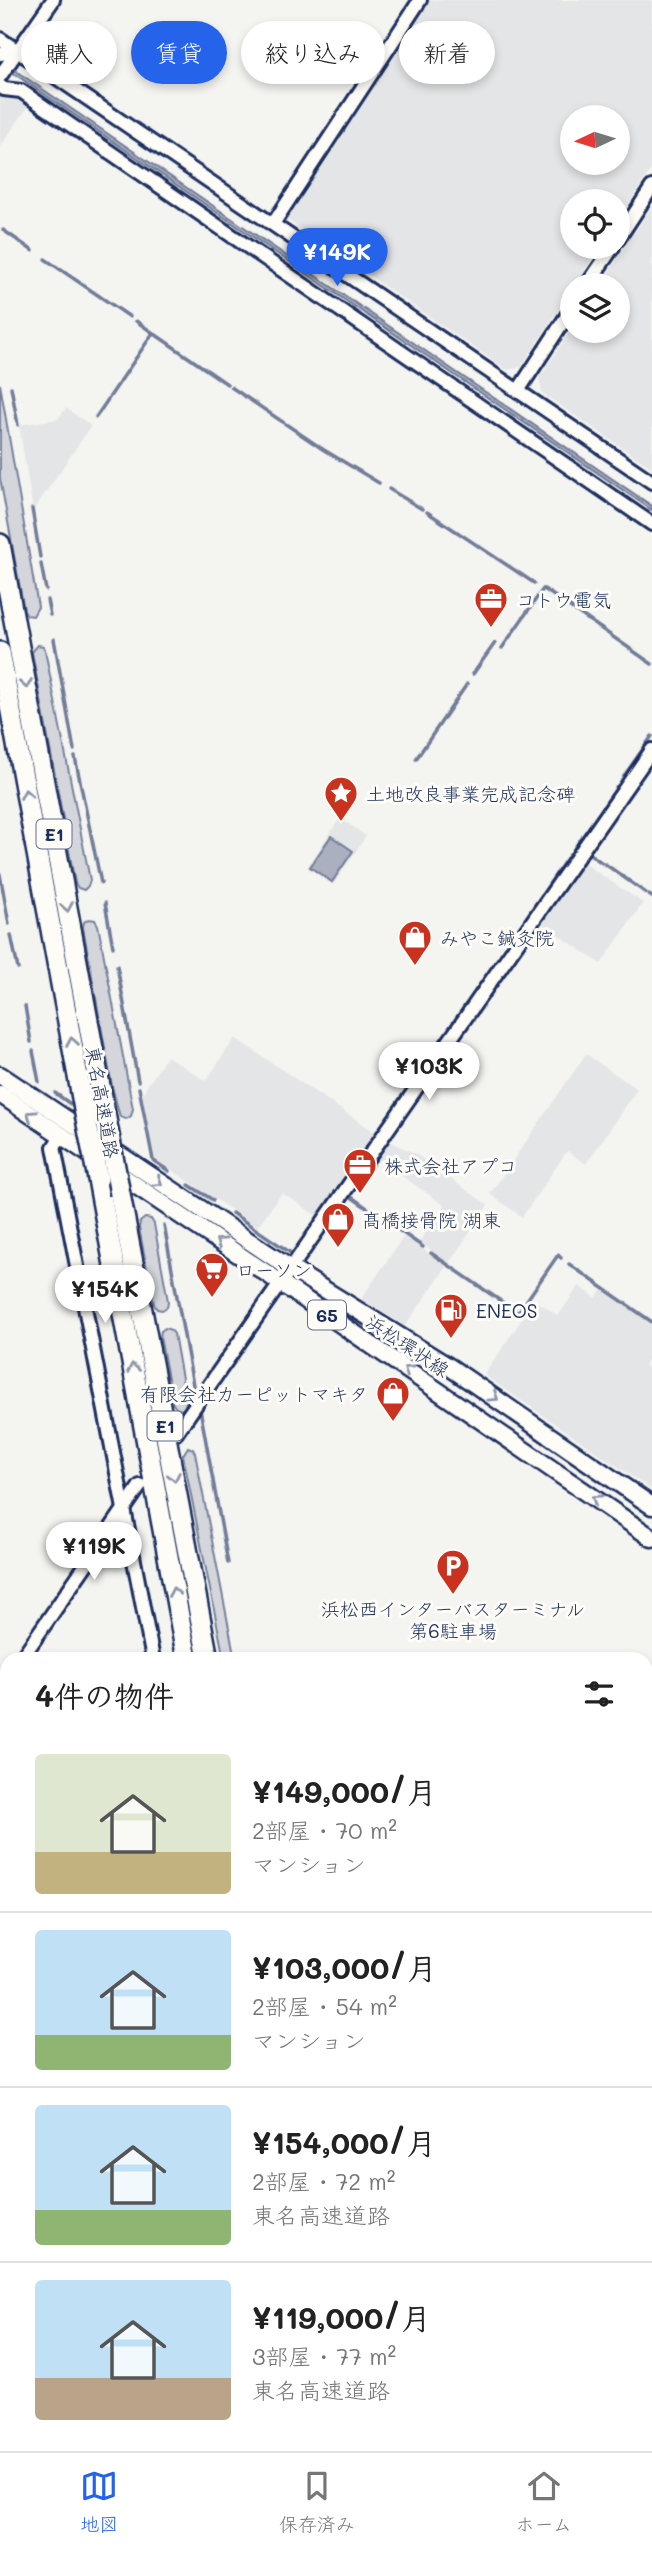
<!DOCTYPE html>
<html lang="ja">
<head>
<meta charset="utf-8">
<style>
	:root { --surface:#fff; --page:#f6f6f6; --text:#222; --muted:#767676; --line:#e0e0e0; --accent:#2563eb }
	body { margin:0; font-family:Mali,"Klee One",sans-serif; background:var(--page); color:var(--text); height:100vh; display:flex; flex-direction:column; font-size:26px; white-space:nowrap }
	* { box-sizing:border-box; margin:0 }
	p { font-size:23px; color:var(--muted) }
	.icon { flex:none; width:38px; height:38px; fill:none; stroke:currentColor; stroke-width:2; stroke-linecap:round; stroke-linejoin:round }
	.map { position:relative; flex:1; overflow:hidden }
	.sheet { position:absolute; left:0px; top:1652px; width:653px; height:800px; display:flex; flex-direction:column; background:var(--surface); border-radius:21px 21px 0 0; box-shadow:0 4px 10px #0003 }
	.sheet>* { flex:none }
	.top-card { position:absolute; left:21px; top:21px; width:611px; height:63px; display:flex; gap:14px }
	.needle { width:46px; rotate:266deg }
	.fabs { position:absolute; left:560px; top:105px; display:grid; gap:14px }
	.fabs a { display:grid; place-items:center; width:70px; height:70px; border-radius:50%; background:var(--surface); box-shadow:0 4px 10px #0003; font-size:35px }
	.price { position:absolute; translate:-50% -60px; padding:0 16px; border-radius:24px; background:#fff; color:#222; font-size:23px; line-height:46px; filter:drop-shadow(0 2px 4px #0008) }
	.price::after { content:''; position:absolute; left:50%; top:42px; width:21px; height:16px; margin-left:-10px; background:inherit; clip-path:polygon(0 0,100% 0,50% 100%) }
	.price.active { background:var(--accent); color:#fff }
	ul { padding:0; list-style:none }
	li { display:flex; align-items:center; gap:21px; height:175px; padding:0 35px }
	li+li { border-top:2px solid var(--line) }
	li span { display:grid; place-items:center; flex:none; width:196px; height:140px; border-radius:7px; color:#555 }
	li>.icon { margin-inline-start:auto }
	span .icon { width:84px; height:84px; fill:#fffc; stroke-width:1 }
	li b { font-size:30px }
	h2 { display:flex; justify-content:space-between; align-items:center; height:84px; padding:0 35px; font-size:30px }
	.pill { padding:0 24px; border-radius:32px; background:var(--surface); box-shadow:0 4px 10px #0003; font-size:24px; line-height:63px }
	.pill.active { background:var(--accent); color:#fff }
	.tab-bar { display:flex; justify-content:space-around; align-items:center; height:98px; border-top:2px solid var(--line); background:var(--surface); font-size:19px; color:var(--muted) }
	.tab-bar a { display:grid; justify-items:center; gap:4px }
	.tab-bar .active { color:var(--accent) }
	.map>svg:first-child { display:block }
	.built { fill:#e4e5e6; fill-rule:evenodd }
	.green { fill:#d4d6db; stroke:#78829c; stroke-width:2 }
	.water { fill:#aab0bf; stroke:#717c98; stroke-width:2 }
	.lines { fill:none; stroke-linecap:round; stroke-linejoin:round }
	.stream { stroke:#717c98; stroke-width:3.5 }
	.minor-casing { stroke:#1b2f5e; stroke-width:18 }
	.major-casing { stroke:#1b2f5e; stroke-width:21 }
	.highway-casing { stroke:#1b2f5e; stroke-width:24 }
	.minor { stroke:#fdfcf7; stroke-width:12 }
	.major { stroke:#fdfcf7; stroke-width:16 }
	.highway { stroke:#fdfcf7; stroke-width:19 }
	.highway-bridge-casing { stroke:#1b2f5e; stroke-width:24; stroke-linecap:butt }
	.highway-bridge { stroke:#fdfcf7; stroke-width:19 }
	.oneway { stroke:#8c96aa }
	.labels { text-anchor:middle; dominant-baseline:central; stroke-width:6; stroke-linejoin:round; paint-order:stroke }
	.shield { fill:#fdfcf7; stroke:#5f6c8c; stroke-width:2 }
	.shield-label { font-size:18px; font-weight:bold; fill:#1b2f5e }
	.poi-label { font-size:19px; fill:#1b2f5e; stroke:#fdfcf7; text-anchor:start }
	.street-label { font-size:19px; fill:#1b2f5e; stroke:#fdfcf7 }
</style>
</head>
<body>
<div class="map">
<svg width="652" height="2451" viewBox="0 0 652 2451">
	<rect width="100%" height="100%" fill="#f4f4f1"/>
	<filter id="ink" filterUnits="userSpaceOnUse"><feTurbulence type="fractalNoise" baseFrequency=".0143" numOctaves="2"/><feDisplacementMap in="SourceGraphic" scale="14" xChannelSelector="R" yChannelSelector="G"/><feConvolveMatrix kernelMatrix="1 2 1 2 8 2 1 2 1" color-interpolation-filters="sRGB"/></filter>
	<g filter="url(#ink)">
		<g class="built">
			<path d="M 427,0 L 652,0 L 652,168 L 618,220 L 618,201 L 572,201 L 572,247 L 600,247 L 575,285 L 572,285 L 572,289 L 521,367 L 507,370 L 286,219 L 285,215 ZM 572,117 L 618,117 L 618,163 L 572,163 Z"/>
			<path d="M 0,94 L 18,97 L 30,104 L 0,147 Z"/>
			<path d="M 652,206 L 652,468 L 542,393 L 539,378 L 572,328 L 572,331 L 618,331 L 618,285 L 600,285 Z"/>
			<path d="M 66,408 L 91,426 L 33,511 L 19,425 L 58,419 Z"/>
			<path d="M 340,818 L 366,836 L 333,885 L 307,867 Z"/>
			<path d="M 584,863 L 643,903 L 601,964 L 540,922 L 580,864 Z"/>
			<path d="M 235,1038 L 376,1133 L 377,1137 L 320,1218 L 282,1193 L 257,1227 L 154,1158 L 142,1094 L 167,1056 L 206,1081 Z"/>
			<path d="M 586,1054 L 637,1089 L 586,1164 L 567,1151 L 522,1217 L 490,1194 Z"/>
			<path d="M 391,1142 L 414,1153 L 488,1205 L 449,1263 L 419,1242 L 444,1205 L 376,1158 L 386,1144 Z"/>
			<path d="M 404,1236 L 447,1266 L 405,1326 L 361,1299 Z"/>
			<path d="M 579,1286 L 596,1298 L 602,1289 L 652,1324 L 652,1353 L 644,1365 L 652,1371 L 652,1490 L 484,1375 L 535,1300 L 558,1316 Z"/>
			<path d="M 646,1687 L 652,1691 L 652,1757 L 646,1761 Z"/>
			<path d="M 652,1967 L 652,2051 L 646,2046 L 646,1976 Z"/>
			<path d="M 646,2329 L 652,2331 L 652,2380 L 646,2392 Z"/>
		</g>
		<g class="green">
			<path d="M 0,384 L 38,607 L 33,616 L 27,615 L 24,610 L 0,478 Z"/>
			<path d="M 38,645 L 43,646 L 45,650 L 90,880 L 88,886 L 84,890 L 78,888 L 75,883 L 32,652 Z"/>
			<path d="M 89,919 L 95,920 L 98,925 L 133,1109 L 131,1116 L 126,1119 L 120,1117 L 112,1086 L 83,927 L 84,922 Z"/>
			<path d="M 145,1218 L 151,1219 L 154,1224 L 168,1301 L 167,1307 L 162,1310 L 157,1309 L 154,1304 L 139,1228 L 140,1222 Z"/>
			<path d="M 165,1328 L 171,1330 L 174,1334 L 186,1401 L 185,1407 L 181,1410 L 176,1408 L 173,1404 L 160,1337 L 161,1331 Z"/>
			<path d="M 188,1447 L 193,1449 L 195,1453 L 235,1659 L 224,1659 L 183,1455 Z"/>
			<path d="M 7,2341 L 7,2445 L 87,2445 L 89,2451 L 0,2451 L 0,2342 Z"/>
			<path d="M 211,2445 L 240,2445 L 246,2451 L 208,2451 Z"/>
		</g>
		<g class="water">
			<path d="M 0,60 L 652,506 L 652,510 L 0,64 Z"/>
			<path d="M 331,836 L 353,851 L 332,882 L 310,867 Z"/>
		</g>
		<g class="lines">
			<g class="stream">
				<path d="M 3,230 L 33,251"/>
				<path d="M 45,259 L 130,317"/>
				<path d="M 136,321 L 227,384"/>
				<path d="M 11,387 L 18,425"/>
				<path d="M 231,387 L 324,450 L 379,483"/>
				<path d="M 96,417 L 153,333"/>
				<path d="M 389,489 L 422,509"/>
				<path d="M 32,509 L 40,557"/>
				<path d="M 427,512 L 534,583"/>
				<path d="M 41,564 L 46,590"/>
				<path d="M 544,589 L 652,664"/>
				<path d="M 47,600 L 50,615"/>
				<path d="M 54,639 L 74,750"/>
				<path d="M 502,648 L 543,589"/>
				<path d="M 473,674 L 495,643"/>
				<path d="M 75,757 L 101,883"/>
				<path d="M 416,759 L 467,684"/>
				<path d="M 624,776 L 652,736"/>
				<path d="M 578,843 L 617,787"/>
				<path d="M 590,854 L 602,863"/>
				<path d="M 605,864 L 646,893"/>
				<path d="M 0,874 L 9,924"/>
				<path d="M 649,895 L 652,897"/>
				<path d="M 105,903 L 113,947"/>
				<path d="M 520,927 L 567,858"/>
				<path d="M 11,935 L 18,969"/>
				<path d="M 117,966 L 138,1081"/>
				<path d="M 25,1006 L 31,1042"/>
				<path d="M 33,1051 L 39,1082"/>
				<path d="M 139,1088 L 153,1160"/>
				<path d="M 55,1093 L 76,1108"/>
				<path d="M 154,1161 L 169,1171"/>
				<path d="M 189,1185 L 213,1200"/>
				<path d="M 350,1196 L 423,1247"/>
				<path d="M 232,1213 L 291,1253"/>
				<path d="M 164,1225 L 195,1396"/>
				<path d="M 431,1253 L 518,1313 L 558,1255 L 561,1258"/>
				<path d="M 569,1264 L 652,1322"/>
				<path d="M 200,1409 L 228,1563"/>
				<path d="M 0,2164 L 6,2167 L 7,2165"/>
				<path d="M 646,2232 L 652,2236"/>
				<path d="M 0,2433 L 7,2439"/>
				<path d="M 12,2445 L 17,2451"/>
				<path d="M 224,2445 L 226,2451"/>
			</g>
			<defs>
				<g id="minor">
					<path d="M 0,39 L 652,482"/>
					<path d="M 0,54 L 19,51"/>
					<path d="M 0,76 L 53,0"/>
					<path d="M 0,86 L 4,89 L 21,91 L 652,524"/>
					<path d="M 273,224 L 420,0"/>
					<path d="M 618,239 L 652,187"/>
					<path d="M 587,285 L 613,247"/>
					<path d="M 518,391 L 572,308"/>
					<path d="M 61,1136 L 54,1147 L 153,1659"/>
					<path d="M 176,1433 L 652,750"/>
					<path d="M 21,1659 L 140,1486"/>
					<path d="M 0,1689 L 7,1679"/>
					<path d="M 646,2053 L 652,2058"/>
					<path d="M 646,2406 L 652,2393"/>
					<path d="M 254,2445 L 259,2451"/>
					<path d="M 624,2451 L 627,2445"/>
				</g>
				<g id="major">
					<path d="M 0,1075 L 291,1269 L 451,1368 L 652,1506"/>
					<path d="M 0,1094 L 281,1283 L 652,1538"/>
				</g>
				<g id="highway">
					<path d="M 0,544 L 107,1124"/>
					<path d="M 0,652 L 84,1109"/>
					<path d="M 98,1179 L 187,1659"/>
					<path d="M 120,1194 L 208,1659"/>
					<path d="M 646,1816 L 652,1807"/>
					<path d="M 646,1860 L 652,1851"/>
					<path d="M 282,2445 L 287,2451"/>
					<path d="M 331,2445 L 332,2451"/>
					<path d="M 351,2445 L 352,2451"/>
					<path d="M 366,2445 L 366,2451"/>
				</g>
			</defs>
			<use href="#minor" class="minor-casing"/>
			<use href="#major" class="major-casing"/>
			<use href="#highway" class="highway-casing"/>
			<use href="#minor" class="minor"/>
			<use href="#major" class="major"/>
			<use href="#highway" class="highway"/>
			<defs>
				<g id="highway-bridge">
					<path d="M 84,1109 L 98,1179"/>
					<path d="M 107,1124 L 120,1194"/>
				</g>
			</defs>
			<use href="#highway-bridge" class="highway-bridge-casing"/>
			<use href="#highway-bridge" class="highway-bridge"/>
		</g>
		<defs><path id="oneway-chevron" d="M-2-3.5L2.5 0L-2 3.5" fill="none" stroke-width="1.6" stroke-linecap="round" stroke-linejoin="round" transform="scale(1.75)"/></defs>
		<g class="oneway">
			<use href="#oneway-chevron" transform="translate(26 684) rotate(80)"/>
			<use href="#oneway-chevron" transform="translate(26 794) rotate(-100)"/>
			<use href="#oneway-chevron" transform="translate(67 907) rotate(80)"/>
			<use href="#oneway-chevron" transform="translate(72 1042) rotate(-100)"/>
			<use href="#oneway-chevron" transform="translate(31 1115) rotate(-146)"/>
			<use href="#oneway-chevron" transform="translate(158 1182) rotate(34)"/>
			<use href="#oneway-chevron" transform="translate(220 1242) rotate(-146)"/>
			<use href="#oneway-chevron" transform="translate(133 1368) rotate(-100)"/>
			<use href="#oneway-chevron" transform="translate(408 1370) rotate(-146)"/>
			<use href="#oneway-chevron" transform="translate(494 1397) rotate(34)"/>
			<use href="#oneway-chevron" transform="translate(174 1477) rotate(79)"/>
			<use href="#oneway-chevron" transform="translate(596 1499) rotate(-146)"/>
			<use href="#oneway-chevron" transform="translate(174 1592) rotate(-100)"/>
		</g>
	</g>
	<defs>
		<symbol id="office-pin" viewBox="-11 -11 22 30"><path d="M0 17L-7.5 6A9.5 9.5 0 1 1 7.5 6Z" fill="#c8321e" stroke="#fdfcf7"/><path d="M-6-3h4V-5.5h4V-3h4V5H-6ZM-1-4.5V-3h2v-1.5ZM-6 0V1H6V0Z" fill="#fff"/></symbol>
		<symbol id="sight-pin" viewBox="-11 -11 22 30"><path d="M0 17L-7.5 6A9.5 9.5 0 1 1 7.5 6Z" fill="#c8321e" stroke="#fdfcf7"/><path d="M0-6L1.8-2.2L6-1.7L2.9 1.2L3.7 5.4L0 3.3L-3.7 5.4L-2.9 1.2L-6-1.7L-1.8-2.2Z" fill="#fff"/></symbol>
		<symbol id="shop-pin" viewBox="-11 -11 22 30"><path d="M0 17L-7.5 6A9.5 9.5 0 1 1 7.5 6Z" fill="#c8321e" stroke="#fdfcf7"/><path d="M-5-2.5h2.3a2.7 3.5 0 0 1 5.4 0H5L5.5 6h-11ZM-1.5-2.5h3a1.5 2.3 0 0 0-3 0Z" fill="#fff"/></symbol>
		<symbol id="supermarket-pin" viewBox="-11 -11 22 30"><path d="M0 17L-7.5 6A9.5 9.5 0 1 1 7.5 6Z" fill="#c8321e" stroke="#fdfcf7"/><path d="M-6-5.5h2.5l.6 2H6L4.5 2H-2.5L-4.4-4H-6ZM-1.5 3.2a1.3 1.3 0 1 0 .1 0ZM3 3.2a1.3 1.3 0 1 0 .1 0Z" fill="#fff"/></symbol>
		<symbol id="fuel-pin" viewBox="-11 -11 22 30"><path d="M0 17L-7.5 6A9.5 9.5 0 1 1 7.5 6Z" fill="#c8321e" stroke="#fdfcf7"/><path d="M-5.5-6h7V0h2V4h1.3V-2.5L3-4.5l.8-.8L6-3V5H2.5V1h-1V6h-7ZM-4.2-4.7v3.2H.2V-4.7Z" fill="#fff"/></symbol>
		<symbol id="parking-pin" viewBox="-11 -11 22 30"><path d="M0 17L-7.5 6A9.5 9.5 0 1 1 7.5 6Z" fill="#c8321e" stroke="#fdfcf7"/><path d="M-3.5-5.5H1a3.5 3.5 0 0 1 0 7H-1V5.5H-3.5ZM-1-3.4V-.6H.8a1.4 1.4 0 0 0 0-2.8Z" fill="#fff"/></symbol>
	</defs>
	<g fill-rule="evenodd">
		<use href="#office-pin" x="472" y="580" width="38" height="52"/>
		<use href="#sight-pin" x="322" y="774" width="38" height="52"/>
		<use href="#shop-pin" x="396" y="918" width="38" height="52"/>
		<use href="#office-pin" x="341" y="1146" width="38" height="52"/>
		<use href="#shop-pin" x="319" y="1200" width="38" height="52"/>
		<use href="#supermarket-pin" x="193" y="1250" width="38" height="52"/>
		<use href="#fuel-pin" x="432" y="1291" width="38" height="52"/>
		<use href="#shop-pin" x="374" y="1374" width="38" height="52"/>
		<use href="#parking-pin" x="434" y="1547" width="38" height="52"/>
	</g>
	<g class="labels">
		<g class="shield">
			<rect x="36.5" y="819.5" width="35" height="29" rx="5"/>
			<rect x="308" y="1300.5" width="38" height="29" rx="5"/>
			<rect x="147.5" y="1411.5" width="35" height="29" rx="5"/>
		</g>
		<g class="shield-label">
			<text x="54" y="834">E1</text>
			<text x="327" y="1315">65</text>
			<text x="165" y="1426">E1</text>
		</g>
		<g class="poi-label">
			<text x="516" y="599">コトウ電気</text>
			<text x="366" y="793">土地改良事業完成記念碑</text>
			<text x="440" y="937">みやこ鍼灸院</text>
			<text x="384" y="1165">株式会社アプコ</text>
			<text x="362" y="1219">髙橋接骨院 湖東</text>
			<text x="236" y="1269">ローソン</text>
			<text x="476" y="1310">ENEOS</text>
			<text x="368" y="1393" text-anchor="end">有限会社カーピットマキタ</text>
			<text x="453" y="1608" text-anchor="middle">浜松西インターバスターミナル<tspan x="453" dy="22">第6駐車場</tspan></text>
		</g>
		<g class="street-label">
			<text transform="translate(103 1102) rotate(80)">東名高速道路</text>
			<text transform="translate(408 1345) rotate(34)">浜松環状線</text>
		</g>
	</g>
</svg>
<div class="fabs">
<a><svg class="needle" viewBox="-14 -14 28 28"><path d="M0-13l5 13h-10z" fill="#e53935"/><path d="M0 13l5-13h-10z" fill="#767676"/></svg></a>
<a><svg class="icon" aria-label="locate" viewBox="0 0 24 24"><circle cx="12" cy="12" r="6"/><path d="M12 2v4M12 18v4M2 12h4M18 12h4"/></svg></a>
<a><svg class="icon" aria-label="layers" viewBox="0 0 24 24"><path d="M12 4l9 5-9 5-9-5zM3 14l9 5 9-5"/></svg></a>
</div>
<b class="price active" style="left:337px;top:288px">¥149K</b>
<b class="price" style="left:429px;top:1102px">¥103K</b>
<b class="price" style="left:105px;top:1325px">¥154K</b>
<b class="price" style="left:94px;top:1582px">¥119K</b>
<div class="top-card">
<a class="pill">購入</a>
<a class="pill active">賃貸</a>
<a class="pill">絞り込み</a>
<a class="pill">新着</a>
</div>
<section class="sheet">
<h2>4件の物件<svg class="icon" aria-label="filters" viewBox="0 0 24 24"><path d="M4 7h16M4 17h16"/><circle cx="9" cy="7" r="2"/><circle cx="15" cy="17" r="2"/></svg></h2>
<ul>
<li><span style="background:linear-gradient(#dfe7d0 70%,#c2b280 0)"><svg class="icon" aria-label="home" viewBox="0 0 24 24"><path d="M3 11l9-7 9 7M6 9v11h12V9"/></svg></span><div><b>¥149,000/月</b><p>2部屋 · 70 m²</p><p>マンション</p></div></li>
<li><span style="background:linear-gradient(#bfe0f5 75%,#8fb573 0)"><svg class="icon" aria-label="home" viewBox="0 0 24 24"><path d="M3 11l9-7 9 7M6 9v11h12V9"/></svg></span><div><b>¥103,000/月</b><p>2部屋 · 54 m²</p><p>マンション</p></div></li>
<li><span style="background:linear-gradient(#bfe0f5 75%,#8fb573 0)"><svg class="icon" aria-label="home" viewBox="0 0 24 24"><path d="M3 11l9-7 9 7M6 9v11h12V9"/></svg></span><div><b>¥154,000/月</b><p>2部屋 · 72 m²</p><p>東名高速道路</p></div></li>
<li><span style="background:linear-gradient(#bfe0f5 70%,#b9a48a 0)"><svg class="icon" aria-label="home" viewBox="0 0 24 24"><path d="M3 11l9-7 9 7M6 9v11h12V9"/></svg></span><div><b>¥119,000/月</b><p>3部屋 · 77 m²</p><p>東名高速道路</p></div></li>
</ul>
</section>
</div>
<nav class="tab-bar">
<a class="active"><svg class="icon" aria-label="map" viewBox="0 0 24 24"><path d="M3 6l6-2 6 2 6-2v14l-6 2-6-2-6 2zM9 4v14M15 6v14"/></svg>地図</a>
<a><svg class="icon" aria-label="saved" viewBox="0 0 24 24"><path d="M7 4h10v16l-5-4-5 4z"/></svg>保存済み</a>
<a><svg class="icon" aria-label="home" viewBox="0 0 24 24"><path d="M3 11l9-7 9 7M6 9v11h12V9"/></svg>ホーム</a>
</nav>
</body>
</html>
